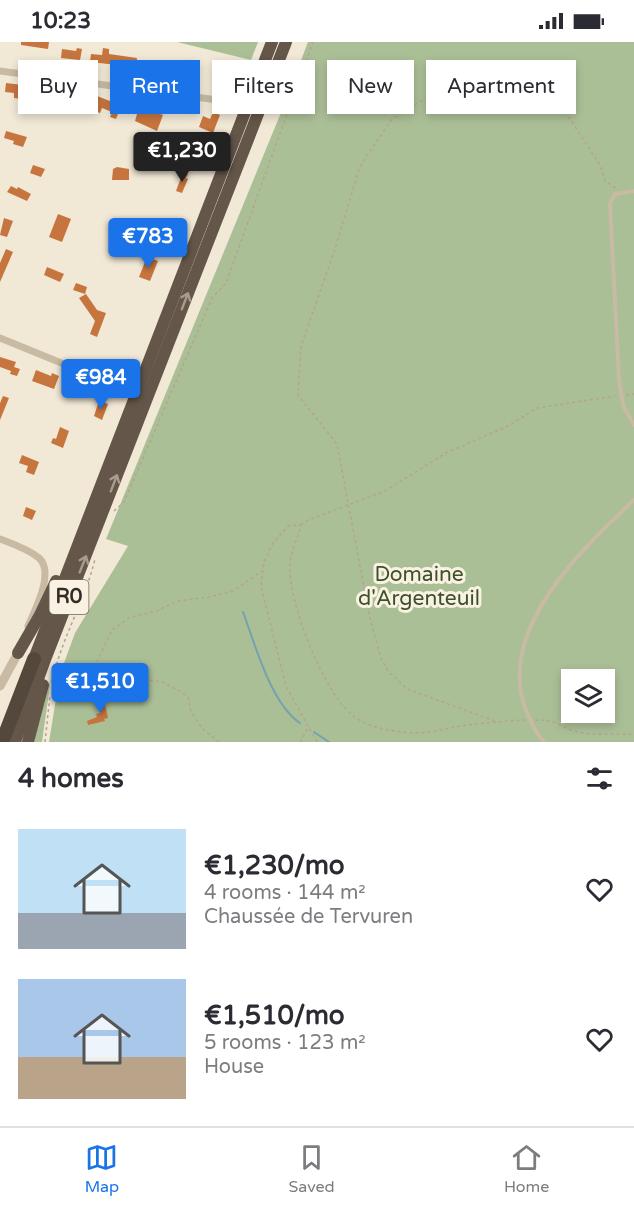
<!DOCTYPE html>
<html lang="en">
<head>
<meta charset="utf-8">
<style>
	:root { --surface:#fff; --page:#f2f2f3; --text:#2b2b33; --muted:#7c7c81; --line:#e1e1e2; --accent:#1a73e8 }
	body { margin:0; font-family:"Varela Round",sans-serif; background:var(--page); color:var(--text); height:100vh; display:flex; flex-direction:column; font-size:22px; white-space:nowrap }
	* { box-sizing:border-box; margin:0 }
	p { font-size:20px; color:var(--muted) }
	.icon { flex:none; width:33px; height:33px; fill:none; stroke:currentColor; stroke-width:2; stroke-linecap:round; stroke-linejoin:round }
	.map { position:relative; height:700px; overflow:hidden }
	.details { display:flex; flex-direction:column; background:var(--surface); flex:1 }
	.details>* { flex:none }
	.banner { position:absolute; left:18px; top:18px; width:598px; height:54px; display:flex; gap:12px }
	.tools { position:absolute; left:561px; top:627px; display:grid; gap:12px }
	.tools a { display:grid; place-items:center; width:54px; height:54px; border-radius:0px; background:var(--surface); box-shadow:0 3px 9px #0003; font-size:30px }
	.price { position:absolute; translate:-50% -51px; padding:0 14px; border-radius:6px; background:var(--accent); color:#fff; font-size:20px; line-height:39px; filter:drop-shadow(0 2px 3px #0008) }
	.price::after { content:''; position:absolute; left:50%; top:36px; width:18px; height:14px; margin-left:-9px; background:inherit; clip-path:polygon(0 0,100% 0,50% 100%) }
	.price.selected { background:#222; color:#fff }
	ul { padding:0; list-style:none }
	li { display:flex; align-items:center; gap:18px; height:150px; padding:0 18px }
	li span { display:grid; place-items:center; flex:none; width:168px; height:120px; border-radius:0px; color:#555 }
	li>.icon { margin-inline-start:auto }
	span .icon { width:72px; height:72px; fill:#fffc; stroke-width:1 }
	li b { font-size:26px }
	h2 { display:flex; justify-content:space-between; align-items:center; height:72px; padding:0 18px; font-size:26px }
	.tag { padding:0 21px; border-radius:0px; background:var(--surface); box-shadow:0 3px 9px #0003; font-size:21px; line-height:54px }
	.tag.selected { background:var(--accent); color:#fff }
	.status { display:flex; justify-content:space-between; align-items:center; height:42px; padding:0 30px; background:var(--surface); direction:ltr }
	.status svg { height:16px; fill:currentColor }
	.tabs { display:flex; justify-content:space-around; align-items:center; height:84px; border-top:2px solid var(--line); background:var(--surface); font-size:16px; color:var(--muted) }
	.tabs a { display:grid; justify-items:center; gap:3px }
	.tabs .selected { color:var(--accent) }
	.map>svg:first-child { display:block }
	.green { fill:#abbf97; fill-rule:evenodd }
	.lines { fill:none; stroke-linecap:round; stroke-linejoin:round }
	.stream { stroke:#75a2ad; stroke-width:2 }
	.building { fill:#c7753e }
	.path { stroke:#b4a48d; stroke-width:1.5; stroke-dasharray:3 3; stroke-linecap:butt }
	.service { stroke:#c8baa3; stroke-width:4 }
	.minor { stroke:#c8baa3; stroke-width:7 }
	.tertiary { stroke:#c8baa3; stroke-width:9 }
	.trunk { stroke:#645649; stroke-width:12 }
	.motorway { stroke:#54473c; stroke-width:14 }
	.oneway { stroke:#a79c8e }
	.labels { text-anchor:middle; dominant-baseline:central; stroke-width:6; stroke-linejoin:round; paint-order:stroke }
	.shield { fill:#f9f2e2; stroke:#6e675e; stroke-width:1.5 }
	.shield-label { font-size:20px; font-weight:bold; fill:#332b25 }
	.park-label { font-size:21px; fill:#3c5129; stroke:#f9f2e2 }
</style>
</head>
<body>
<div class="status"><b>10:23</b><svg viewBox="0 0 49 12"><path d="M0 12V9h3v3zM5 12V6h3v6zM10 12V3h3v9zM15 12V0h3v12zM26 1h20v11H26zM47 4h2v5h-2z"/></svg></div>
<div class="map">
<svg width="634" height="700" viewBox="0 0 634 700">
	<rect width="100%" height="100%" fill="#f1e8d6"/>
	<g class="green">
		<path d="M 177,0 L 258,0 L 251,18 Z"/>
		<path d="M 308,0 L 634,0 L 634,700 L 49,700 L 60,632 L 75,591 L 128,504 L 106,497 L 280,73 ZM 572,638 L 604,638 L 604,670 L 572,670 Z"/>
		<path d="M 51,636 L 42,700 L 34,700 Z"/>
	</g>
	<g class="lines">
		<g class="stream">
			<path d="M 243,570 C 255,602 271,662 300,681"/>
			<path d="M 314,690 L 329,700"/>
		</g>
	</g>
	<g class="building">
		<path d="M 21,0 L 49,0 L 48,7 L 21,3 Z"/>
		<path d="M 77,6 L 82,7 L 80,18 L 61,16 L 62,7 L 76,9 Z"/>
		<path d="M 103,6 L 109,7 L 109,12 L 137,16 L 136,25 L 90,20 L 91,12 L 102,13 Z"/>
		<path d="M 151,20 L 165,22 L 164,30 L 150,29 Z"/>
		<path d="M 6,41 L 23,43 L 21,57 L 14,56 L 14,51 L 5,50 Z"/>
		<path d="M 40,51 L 52,53 L 51,57 L 55,57 L 54,63 L 36,61 L 37,55 L 40,55 Z"/>
		<path d="M 97,54 L 115,61 L 116,58 L 122,61 L 116,77 L 110,75 L 112,70 L 102,66 L 100,71 L 92,68 Z"/>
		<path d="M 139,65 L 163,73 L 157,89 L 135,79 Z"/>
		<path d="M 213,70 L 220,73 L 213,91 L 199,85 L 203,74 L 210,77 Z"/>
		<path d="M 6,89 L 27,95 L 23,105 L 13,102 L 14,99 L 4,96 Z"/>
		<path d="M 33,123 L 45,127 L 41,135 L 30,131 Z"/>
		<path d="M 117,125 L 129,127 L 129,138 L 112,138 L 113,127 Z"/>
		<path d="M 183,130 L 188,132 L 186,136 L 188,137 L 182,151 L 176,149 Z"/>
		<path d="M 11,144 L 17,147 L 18,145 L 31,152 L 27,159 L 7,150 Z"/>
		<path d="M 58,172 L 71,177 L 62,200 L 49,195 Z"/>
		<path d="M 4,176 L 13,179 L 7,195 L 0,193 Z"/>
		<path d="M 6,207 L 13,210 L 0,240 L 0,221 Z"/>
		<path d="M 147,215 L 158,219 L 150,239 L 139,235 Z"/>
		<path d="M 47,225 L 64,232 L 60,240 L 44,233 Z"/>
		<path d="M 76,241 L 87,245 L 85,252 L 73,248 Z"/>
		<path d="M 86,252 L 97,268 L 106,271 L 97,295 L 90,292 L 95,279 L 79,256 Z"/>
		<path d="M 0,315 L 16,320 L 14,325 L 20,327 L 17,334 L 10,332 L 11,329 L 0,325 Z"/>
		<path d="M 36,328 L 51,334 L 52,331 L 59,334 L 54,347 L 32,339 Z"/>
		<path d="M 3,354 L 9,356 L 0,378 L 0,361 Z"/>
		<path d="M 99,359 L 108,362 L 102,378 L 94,374 Z"/>
		<path d="M 60,385 L 69,389 L 63,406 L 51,401 L 53,396 L 56,397 Z"/>
		<path d="M 22,413 L 39,420 L 34,433 L 26,430 L 28,424 L 19,421 Z"/>
		<path d="M 26,465 L 36,469 L 32,478 L 23,474 Z"/>
		<path d="M 104,658 L 108,676 L 104,677 L 105,679 L 88,683 L 87,679 L 97,675 L 96,672 L 100,671 L 99,659 Z"/>
	</g>
	<g class="lines">
		<g class="path">
			<path d="M 626,353 L 634,352"/>
			<path d="M 114,469 L 124,460 L 212,256 L 226,241 L 313,0"/>
			<path d="M 301,483 L 308,478 L 385,449 L 446,411 L 508,384 L 537,366 L 615,354"/>
			<path d="M 52,640 C 61,597 85,559 95,517"/>
			<path d="M 535,678 L 552,679 L 571,688 L 586,692 L 634,692"/>
			<path d="M 495,679 L 407,647 L 388,629 L 381,616 L 370,577 L 337,402 L 298,353 L 301,304 L 334,210 L 360,124 L 392,77 L 439,48 L 470,43 L 542,51 L 566,71 L 600,123 L 605,139 L 617,147"/>
			<path d="M 45,700 L 50,653"/>
			<path d="M 219,700 L 204,688 L 197,679 L 191,670 L 188,655 L 181,650 L 163,640 L 148,638 L 134,630 L 114,630 L 98,628 L 96,625 L 97,620 L 112,588 L 131,575 L 157,569 L 177,559 L 209,555 L 233,549 L 262,529"/>
			<path d="M 300,700 L 308,686"/>
			<path d="M 317,700 L 286,644 L 261,544 L 264,520 L 273,501 L 288,484 L 301,483 C 298,496 291,509 290,522 C 287,558 324,650 351,672 C 365,684 384,688 402,690 C 422,693 442,687 461,684 C 482,681 503,679 525,678"/>
		</g>
		<g class="service">
			<path d="M 634,149 L 615,152 L 610,161 L 619,338 L 623,363 L 634,383"/>
			<path d="M 544,700 C 536,692 530,678 526,668 C 495,588 583,506 634,458"/>
		</g>
		<g class="minor">
			<path d="M 0,29 L 240,61"/>
			<path d="M 0,296 L 108,340"/>
			<path d="M 0,497 C 13,502 28,507 39,516 C 55,530 35,568 28,584"/>
		</g>
		<path class="tertiary" d="M 0,644 L 18,611"/>
		<g class="trunk">
			<path d="M 18,611 L 40,573 L 56,539"/>
			<path d="M 34,617 L 272,0"/>
			<path d="M 15,700 L 46,615 L 286,0"/>
			<path d="M 28,700 L 43,643"/>
		</g>
		<path class="motorway" d="M 2,700 L 34,617"/>
	</g>
	<defs><path id="oneway-shaft" d="M-6 0H5M1.5-3L5.5 0L1.5 3" fill="none" stroke-width="1.6" stroke-linecap="round" stroke-linejoin="round" transform="scale(1.5)"/></defs>
	<g class="oneway">
		<use href="#oneway-shaft" transform="translate(185 259) rotate(-69)"/>
		<use href="#oneway-shaft" transform="translate(114 441) rotate(-69)"/>
		<use href="#oneway-shaft" transform="translate(83 522) rotate(-68)"/>
	</g>
	<g class="labels">
		<rect class="shield" x="49.5" y="538" width="39" height="34" rx="4.5"/>
		<g class="shield-label">
			<text x="69" y="555">R0</text>
		</g>
		<g class="park-label">
			<text x="419" y="532">Domaine<tspan x="419" dy="24">d'Argenteuil</tspan></text>
		</g>
	</g>
</svg>
<div class="tools">
<a><svg class="icon" aria-label="layers" viewBox="0 0 24 24"><path d="M12 4l9 5-9 5-9-5zM3 14l9 5 9-5"/></svg></a>
</div>
<b class="price selected" style="left:182px;top:141px">€1,230</b>
<b class="price" style="left:148px;top:227px">€783</b>
<b class="price" style="left:101px;top:368px">€984</b>
<b class="price" style="left:100px;top:672px">€1,510</b>
<div class="banner">
<a class="tag">Buy</a>
<a class="tag selected">Rent</a>
<a class="tag">Filters</a>
<a class="tag">New</a>
<a class="tag">Apartment</a>
</div>
</div>
<section class="details">
<h2>4 homes<svg class="icon" aria-label="filters" viewBox="0 0 24 24"><path d="M4 7h16M4 17h16"/><circle cx="9" cy="7" r="2"/><circle cx="15" cy="17" r="2"/></svg></h2>
<ul>
<li><span style="background:linear-gradient(#bfe0f5 70%,#9aa5b1 0)"><svg class="icon" aria-label="home" viewBox="0 0 24 24"><path d="M3 11l9-7 9 7M6 9v11h12V9"/></svg></span><div><b>€1,230/mo</b><p>4 rooms · 144 m²</p><p>Chaussée de Tervuren</p></div><svg class="icon" aria-label="heart" viewBox="0 0 24 24"><path d="M12 20l-8-8c-3-5 5-10 8-4 3-6 11-1 8 4z"/></svg></li>
<li><span style="background:linear-gradient(#a9c7e8 65%,#b9a48a 0)"><svg class="icon" aria-label="home" viewBox="0 0 24 24"><path d="M3 11l9-7 9 7M6 9v11h12V9"/></svg></span><div><b>€1,510/mo</b><p>5 rooms · 123 m²</p><p>House</p></div><svg class="icon" aria-label="heart" viewBox="0 0 24 24"><path d="M12 20l-8-8c-3-5 5-10 8-4 3-6 11-1 8 4z"/></svg></li>
</ul>
</section>
<nav class="tabs">
<a class="selected"><svg class="icon" aria-label="map" viewBox="0 0 24 24"><path d="M3 6l6-2 6 2 6-2v14l-6 2-6-2-6 2zM9 4v14M15 6v14"/></svg>Map</a>
<a><svg class="icon" aria-label="saved" viewBox="0 0 24 24"><path d="M7 4h10v16l-5-4-5 4z"/></svg>Saved</a>
<a><svg class="icon" aria-label="home" viewBox="0 0 24 24"><path d="M3 11l9-7 9 7M6 9v11h12V9"/></svg>Home</a>
</nav>
</body>
</html>
